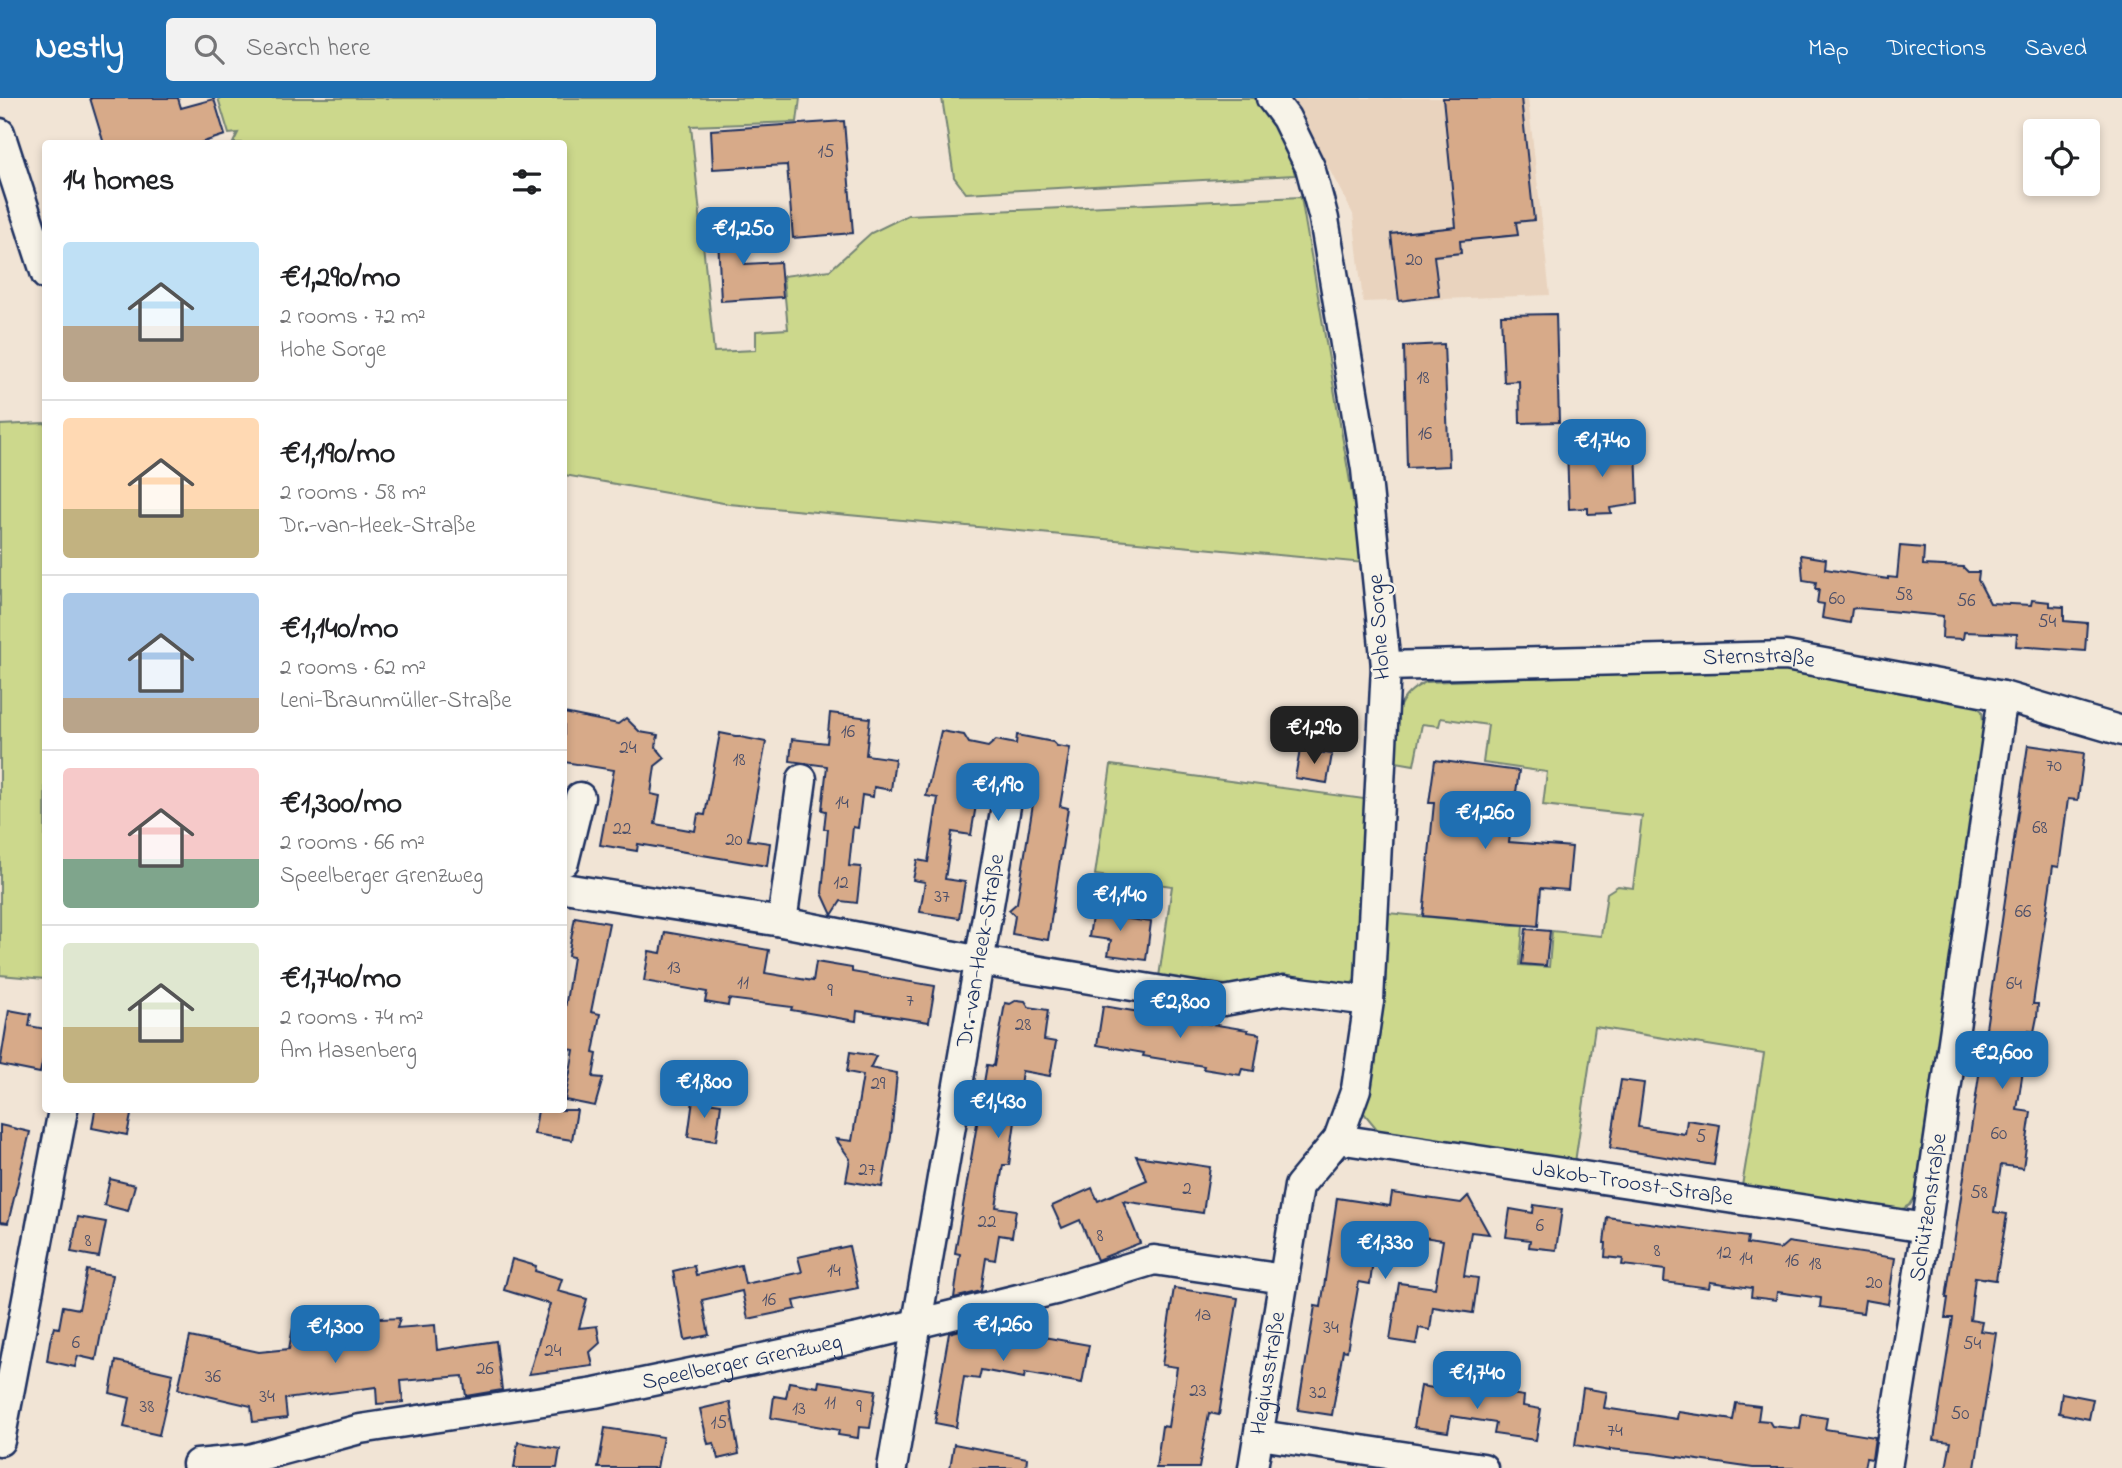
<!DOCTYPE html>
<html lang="en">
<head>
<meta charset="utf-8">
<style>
	:root { --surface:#fff; --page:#f2f2f2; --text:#202124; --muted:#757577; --line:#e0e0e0; --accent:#1f6fb2 }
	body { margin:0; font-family:"Indie Flower",sans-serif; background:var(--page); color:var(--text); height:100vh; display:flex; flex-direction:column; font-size:26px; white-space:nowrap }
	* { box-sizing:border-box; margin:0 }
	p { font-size:23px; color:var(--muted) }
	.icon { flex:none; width:38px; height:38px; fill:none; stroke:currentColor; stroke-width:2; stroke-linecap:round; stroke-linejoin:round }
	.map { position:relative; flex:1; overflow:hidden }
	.side { position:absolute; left:42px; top:42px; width:525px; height:973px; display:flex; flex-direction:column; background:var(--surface); border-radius:7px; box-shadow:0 4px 10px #0003 }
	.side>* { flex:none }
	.fabs { position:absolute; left:2023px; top:21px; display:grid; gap:14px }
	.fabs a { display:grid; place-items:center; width:77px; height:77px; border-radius:7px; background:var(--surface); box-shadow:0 4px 10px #0003; font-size:35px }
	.price { position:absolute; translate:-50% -60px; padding:0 16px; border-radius:14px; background:var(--accent); color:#fff; font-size:23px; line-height:46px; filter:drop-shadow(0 2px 4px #0008) }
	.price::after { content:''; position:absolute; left:50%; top:42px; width:21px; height:16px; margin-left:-10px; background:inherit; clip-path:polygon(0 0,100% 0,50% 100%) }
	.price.current { background:#222; color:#fff }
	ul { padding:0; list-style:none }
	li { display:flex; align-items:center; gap:21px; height:175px; padding:0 21px }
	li+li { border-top:2px solid var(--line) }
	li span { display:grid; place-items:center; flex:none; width:196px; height:140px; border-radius:7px; color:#555 }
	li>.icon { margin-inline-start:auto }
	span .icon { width:84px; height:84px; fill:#fffc; stroke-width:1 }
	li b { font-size:30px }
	h2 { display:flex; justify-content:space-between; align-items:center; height:84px; padding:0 21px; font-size:30px }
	header { display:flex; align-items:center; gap:42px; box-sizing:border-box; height:98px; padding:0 35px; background:var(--accent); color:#fff }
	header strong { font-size:33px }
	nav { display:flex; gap:38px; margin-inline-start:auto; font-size:24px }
	.search { width:490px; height:63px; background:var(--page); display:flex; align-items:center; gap:18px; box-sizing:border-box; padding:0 24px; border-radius:7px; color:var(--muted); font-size:26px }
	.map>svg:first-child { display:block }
	.built { fill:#e9d3be }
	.green { fill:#ccd88c; stroke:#748475; stroke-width:2 }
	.building { fill:#d7aa89; stroke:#1b2f5e; stroke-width:2 }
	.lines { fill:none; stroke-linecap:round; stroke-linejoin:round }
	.minor-casing { stroke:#1b2f5e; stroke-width:33 }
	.minor { stroke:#f7f3e8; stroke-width:28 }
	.labels { text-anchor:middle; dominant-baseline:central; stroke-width:5; stroke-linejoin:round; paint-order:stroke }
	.number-label { font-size:19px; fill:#4a4e69 }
	.street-label { font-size:23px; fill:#1b2f5e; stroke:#f7f3e8 }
</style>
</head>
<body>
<header>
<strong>Nestly</strong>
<div class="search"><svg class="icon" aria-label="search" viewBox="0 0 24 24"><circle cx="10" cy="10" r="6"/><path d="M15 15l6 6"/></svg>Search here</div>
<nav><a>Map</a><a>Directions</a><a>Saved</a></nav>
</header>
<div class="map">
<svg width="2122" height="1370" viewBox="0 0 2122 1370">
	<rect width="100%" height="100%" fill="#f1e4d5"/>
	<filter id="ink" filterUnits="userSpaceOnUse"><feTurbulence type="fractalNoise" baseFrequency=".0143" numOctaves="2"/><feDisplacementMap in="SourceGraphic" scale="14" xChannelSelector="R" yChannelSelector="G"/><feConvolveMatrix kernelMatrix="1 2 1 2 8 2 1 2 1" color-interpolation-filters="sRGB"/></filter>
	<g filter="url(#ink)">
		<path class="built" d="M 1291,0 L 1532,0 L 1528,1 L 1550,197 L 1363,204 L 1353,116 Z"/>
		<g class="green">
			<path d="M 218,0 L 800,0 L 797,24 L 691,28 L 714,254 L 756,252 L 756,233 L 788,231 L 783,178 L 830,172 L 871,135 L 908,117 L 1301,99 L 1364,465 L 729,406 L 564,377 L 564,46 L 233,45 L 238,35 L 229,36 Z"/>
			<path d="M 942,0 L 1256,0 L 1290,53 L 1295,77 L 966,95 L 954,79 Z"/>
			<path d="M 45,325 L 46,325 L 45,881 L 0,877 L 0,327 Z"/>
			<path d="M 1790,570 L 1974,607 L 1982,613 L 1984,635 L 1915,1099 L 1910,1107 L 1894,1116 L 1741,1094 L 1764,956 L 1595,929 L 1574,1071 L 1386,1042 L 1363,1014 L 1375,959 L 1388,815 L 1523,828 L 1520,867 L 1549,869 L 1552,833 L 1601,838 L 1607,795 L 1618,788 L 1633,790 L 1642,718 L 1543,707 L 1547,674 L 1483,665 L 1488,627 L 1441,620 L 1439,628 L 1422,626 L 1414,667 L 1396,664 C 1397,629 1388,601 1426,584 Z"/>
			<path d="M 1111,667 L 1372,702 L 1361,877 L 1347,889 L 1227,887 L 1159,879 L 1172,788 L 1095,777 Z"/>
		</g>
		<g class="building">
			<path d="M 90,0 L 178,0 L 181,10 L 214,1 L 225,37 L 197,46 L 104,46 Z"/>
			<path d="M 1443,0 L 1521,0 L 1534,122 L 1516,124 L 1518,137 L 1460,143 L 1461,155 L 1434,158 L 1439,198 L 1399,203 L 1391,136 L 1456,129 Z"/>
			<path d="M 844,23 L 853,135 L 793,140 L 787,67 L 713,71 L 711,32 Z"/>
			<path d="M 741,117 L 745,166 L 780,164 L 783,199 L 721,203 L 717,118 Z"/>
			<path d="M 1556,216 L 1559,324 L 1520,325 L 1519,283 L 1504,284 L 1501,217 Z"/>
			<path d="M 1444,246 L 1449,368 L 1407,370 L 1404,248 Z"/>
			<path d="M 1625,349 L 1625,351 L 1636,350 L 1638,406 L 1610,410 L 1611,415 L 1588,416 L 1588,410 L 1569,411 L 1567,351 Z"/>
			<path d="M 1900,448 L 1924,450 L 1923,467 L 1963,469 L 1968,474 L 1979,474 L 1978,482 L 1990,505 L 2031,507 L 2032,502 L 2050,504 L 2050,508 L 2064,509 L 2064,523 L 2087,525 L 2085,553 L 2016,548 L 2017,536 L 1964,534 L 1963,541 L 1942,540 L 1943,518 L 1856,510 L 1852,511 L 1850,525 L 1822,520 L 1824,506 L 1817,505 L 1819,491 L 1815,491 L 1816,484 L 1803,482 L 1801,457 L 1826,461 L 1825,471 L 1888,481 L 1888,479 L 1897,480 Z"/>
			<path d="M 564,615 L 618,626 L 626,620 L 640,634 L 658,637 L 656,649 L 665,660 L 655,668 L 651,696 L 660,698 L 655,726 L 695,733 L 698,716 L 705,717 L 720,635 L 766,644 L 748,742 L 770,745 L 767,768 L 638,746 L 637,753 L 600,747 L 614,672 L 564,664 Z"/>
			<path d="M 830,615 L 870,620 L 866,657 L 895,661 L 891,692 L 874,689 L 873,699 L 862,697 L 858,730 L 853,729 L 849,768 L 861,769 L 857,805 L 841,803 L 832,817 L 822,795 L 828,731 L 824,731 L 826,713 L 822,712 L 827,668 L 790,663 L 792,641 L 827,645 Z"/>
			<path d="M 941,633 L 964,637 L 969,645 L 988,649 L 996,642 L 1016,646 L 1017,637 L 1053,644 L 1057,648 L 1070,650 L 1060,708 L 1068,710 L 1048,842 L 1012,836 L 1015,818 L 1009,812 L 1017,805 L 1036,687 L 1029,686 L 1030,679 L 982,671 L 971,737 L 952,734 L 945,781 L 965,784 L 959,820 L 920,814 L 925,784 L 913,782 L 917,762 L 928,764 L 938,700 L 926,698 Z"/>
			<path d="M 2028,647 L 2084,655 L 2078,702 L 2068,701 L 2059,769 L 2053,768 L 2042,844 L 2033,906 L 2038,906 L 2037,919 L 2034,934 L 2029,933 L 2017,1012 L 2031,1014 L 2023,1070 L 2001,1067 L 1994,1114 L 2007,1116 L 1996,1182 L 1975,1179 L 1970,1222 L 1982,1224 L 1980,1233 L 1996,1235 L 1975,1370 L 1946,1370 L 1951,1344 L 1934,1342 L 1953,1220 L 1945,1220 L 1948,1200 L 1946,1200 Z"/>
			<path d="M 1300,652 L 1332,656 L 1327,685 L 1295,680 Z"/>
			<path d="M 1435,662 L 1519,673 L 1509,744 L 1572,749 L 1568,792 L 1541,790 L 1538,828 L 1423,818 L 1434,705 L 1429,705 Z"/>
			<path d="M 1094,805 L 1115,808 L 1113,819 L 1151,824 L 1146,862 L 1108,857 L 1111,842 L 1089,839 Z"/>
			<path d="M 575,819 L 609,825 L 591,914 L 600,916 L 593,955 L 597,956 L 593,979 L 603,980 L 595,1008 L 565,1002 L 574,952 L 564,950 L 564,917 L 573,859 L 568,858 Z"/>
			<path d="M 1526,831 L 1550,833 L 1546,868 L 1522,866 Z"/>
			<path d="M 665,834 L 769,852 L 765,875 L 813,883 L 816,864 L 852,870 L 852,874 L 935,888 L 929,924 L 857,913 L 856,923 L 791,912 L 792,909 L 729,901 L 728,908 L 705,904 L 707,894 L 644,883 L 649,853 L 661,855 Z"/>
			<path d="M 1017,902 L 1025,903 L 1029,909 L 1048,912 L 1044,942 L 1056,944 L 1050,978 L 1022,973 L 1009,1067 L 1003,1067 L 996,1109 L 1016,1112 L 1012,1139 L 999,1137 L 995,1162 L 986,1160 L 981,1193 L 954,1200 L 960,1156 L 955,1155 L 987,967 L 994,968 L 1005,905 L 1010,906 Z"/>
			<path d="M 1103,908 L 1248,932 L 1248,934 L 1260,936 L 1254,973 L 1242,971 L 1240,977 L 1203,971 L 1204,968 L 1143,958 L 1144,955 L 1097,947 Z"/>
			<path d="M 9,912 L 31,916 L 29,928 L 46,931 L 46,947 L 40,975 L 0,967 Z"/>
			<path d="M 850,954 L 876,958 L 870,970 L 897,975 L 891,1039 L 882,1089 L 846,1083 L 850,1061 L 836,1041 L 852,1043 L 863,977 L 847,974 Z"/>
			<path d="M 1621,982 L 1644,985 L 1638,1029 L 1685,1036 L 1687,1022 L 1720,1027 L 1714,1067 L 1610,1050 Z"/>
			<path d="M 693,1002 L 721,1006 L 716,1043 L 688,1039 Z"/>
			<path d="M 95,1012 L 132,1012 L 127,1037 L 92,1030 Z"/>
			<path d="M 538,1012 L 577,1012 L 572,1042 L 534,1036 Z"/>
			<path d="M 0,1027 L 30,1034 L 8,1125 L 0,1124 Z"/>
			<path d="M 1136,1058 L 1210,1069 L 1203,1115 L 1123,1103 L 1140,1145 L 1097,1162 L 1080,1122 L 1062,1130 L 1052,1108 L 1092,1090 L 1098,1103 L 1147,1082 Z"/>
			<path d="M 110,1081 L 135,1087 L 128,1113 L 104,1107 Z"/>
			<path d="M 1392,1095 L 1461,1105 L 1468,1098 L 1489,1136 L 1471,1134 L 1464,1178 L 1478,1180 L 1473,1215 L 1433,1209 L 1430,1232 L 1419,1230 L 1416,1246 L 1390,1242 L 1399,1185 L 1435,1190 L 1443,1142 L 1377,1132 L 1370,1186 L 1359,1184 L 1347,1253 L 1343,1252 L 1332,1317 L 1298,1312 L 1315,1208 L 1321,1209 L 1337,1100 L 1390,1108 Z"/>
			<path d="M 1534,1107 L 1562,1111 L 1556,1152 L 1529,1149 L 1530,1142 L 1506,1139 L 1510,1111 L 1533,1115 Z"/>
			<path d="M 78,1119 L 106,1124 L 99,1159 L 71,1154 Z"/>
			<path d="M 1607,1119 L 1748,1139 L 1747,1146 L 1780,1151 L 1788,1144 L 1895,1160 L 1888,1206 L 1865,1202 L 1863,1215 L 1820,1209 L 1821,1200 L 1777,1194 L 1776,1202 L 1751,1199 L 1752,1190 L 1710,1184 L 1709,1190 L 1664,1184 L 1665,1172 L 1622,1167 L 1623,1161 L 1605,1159 L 1606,1145 L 1604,1145 Z"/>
			<path d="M 849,1148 L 858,1190 L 794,1203 L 796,1211 L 748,1221 L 742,1193 L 702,1202 L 709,1237 L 685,1242 L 673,1173 L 694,1168 L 696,1177 L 741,1167 L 745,1186 L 802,1174 L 798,1159 Z"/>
			<path d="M 512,1161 L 536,1168 L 535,1173 L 562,1181 L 558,1193 L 587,1201 L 579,1230 L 597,1228 L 600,1245 L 590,1254 L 593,1268 L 529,1276 L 550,1206 L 504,1192 Z"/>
			<path d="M 87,1172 L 112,1177 L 96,1262 L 78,1258 L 75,1269 L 47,1263 L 50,1243 L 54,1229 L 59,1230 L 63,1208 L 79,1211 Z"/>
			<path d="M 1174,1190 L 1238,1200 L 1219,1317 L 1209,1315 L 1199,1370 L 1156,1370 L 1162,1328 L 1168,1329 L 1177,1269 L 1162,1267 Z"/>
			<path d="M 296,1214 L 315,1218 L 313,1229 L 382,1219 L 381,1221 L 400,1220 L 397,1230 L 435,1227 L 437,1252 L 496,1243 L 502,1292 L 466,1298 L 463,1278 L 401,1283 L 403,1304 L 377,1306 L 376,1289 L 285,1301 L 287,1320 L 253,1324 L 251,1308 L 178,1291 L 190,1239 L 259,1254 L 289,1251 Z"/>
			<path d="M 976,1228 L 975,1233 L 1030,1243 L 1032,1237 L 1089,1247 L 1082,1285 L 1025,1275 L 1024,1280 L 981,1272 L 979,1281 L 964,1279 L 956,1329 L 935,1325 L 937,1314 L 935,1314 L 949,1235 Z"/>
			<path d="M 116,1263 L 173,1276 L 159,1337 L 124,1329 L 130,1300 L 110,1295 Z"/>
			<path d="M 819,1283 L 876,1292 L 870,1330 L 859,1329 L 858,1340 L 838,1337 L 839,1332 L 771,1320 L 774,1298 L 786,1300 L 789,1284 L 818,1289 Z"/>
			<path d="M 1421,1288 L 1477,1297 L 1478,1291 L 1524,1298 L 1523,1308 L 1541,1311 L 1536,1342 L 1494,1336 L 1496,1325 L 1451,1318 L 1448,1334 L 1414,1329 Z"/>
			<path d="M 1583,1290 L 1607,1294 L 1604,1310 L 1677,1321 L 1678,1314 L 1733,1322 L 1736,1305 L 1760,1308 L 1758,1322 L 1769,1323 L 1772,1328 L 1800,1331 L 1802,1316 L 1827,1320 L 1825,1331 L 1875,1339 L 1872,1361 L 1866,1360 L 1864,1370 L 1753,1370 L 1650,1355 L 1610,1351 L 1610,1353 L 1575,1347 Z"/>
			<path d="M 2062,1295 L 2093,1301 L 2089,1321 L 2059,1315 Z"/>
			<path d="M 730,1304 L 739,1356 L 718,1361 L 714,1345 L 708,1346 L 700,1311 Z"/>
			<path d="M 605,1330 L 663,1339 L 657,1370 L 598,1370 Z"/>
			<path d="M 518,1344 L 560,1351 L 557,1370 L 514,1370 Z"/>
			<path d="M 954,1346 L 1027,1360 L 1026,1370 L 950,1370 Z"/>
		</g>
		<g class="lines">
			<defs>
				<g id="minor">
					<path d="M 0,35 L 46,177"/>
					<path id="s1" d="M 1386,568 L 1786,558 L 2003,598 L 2122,633"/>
					<path d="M 564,764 L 580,699"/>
					<path d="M 564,790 L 782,824 L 980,863 L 1224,903 L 1284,892 L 1369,903"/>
					<path d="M 782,824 L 802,681"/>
					<path id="s2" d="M 1338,1041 L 1926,1130"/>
					<path d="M 1259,1337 L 1483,1370"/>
					<path d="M 0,1343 L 63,1012"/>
					<path id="s3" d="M 197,1366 L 249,1361 L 360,1331 L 595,1295 L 858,1240 L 1055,1192 L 1154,1162 L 1284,1181"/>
					<path id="s4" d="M 892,1370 L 1006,708"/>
					<path id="s5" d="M 1253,1370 L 1299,1088 L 1338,1041 L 1356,991 L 1369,903 L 1386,568 L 1366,371 L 1324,121 L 1310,69 L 1286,20 L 1271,0"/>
					<path id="s6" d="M 1887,1370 L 1926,1130 L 2003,598"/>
				</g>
			</defs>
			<use href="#minor" class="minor-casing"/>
			<use href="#minor" class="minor"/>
		</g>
	</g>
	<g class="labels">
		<g class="number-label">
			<text x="826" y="54">15</text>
			<text x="1414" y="162">20</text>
			<text x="1423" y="280">18</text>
			<text x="1425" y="336">16</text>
			<text x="1904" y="497">58</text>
			<text x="1837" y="501">60</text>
			<text x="1966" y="503">56</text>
			<text x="2047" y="524">54</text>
			<text x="848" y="634">16</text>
			<text x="628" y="650">24</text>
			<text x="739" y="662">18</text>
			<text x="2054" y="668">70</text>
			<text x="842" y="705">14</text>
			<text x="2040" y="730">68</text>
			<text x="622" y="731">22</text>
			<text x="734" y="742">20</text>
			<text x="841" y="785">12</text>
			<text x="942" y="799">37</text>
			<text x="2023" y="814">66</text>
			<text x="674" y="870">13</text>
			<text x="743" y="885">11</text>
			<text x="2014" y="886">64</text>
			<text x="830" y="893">9</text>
			<text x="910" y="903">7</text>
			<text x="1023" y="927">28</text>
			<text x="878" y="986">29</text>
			<text x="1999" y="1036">60</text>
			<text x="1701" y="1039">5</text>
			<text x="867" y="1072">27</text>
			<text x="1187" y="1091">2</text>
			<text x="1979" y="1095">58</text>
			<text x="987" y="1124">22</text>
			<text x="1540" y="1128">6</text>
			<text x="1100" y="1138">8</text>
			<text x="88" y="1143">8</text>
			<text x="1657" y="1153">8</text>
			<text x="1724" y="1155">12</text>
			<text x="1746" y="1161">14</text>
			<text x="1792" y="1163">16</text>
			<text x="1815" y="1166">18</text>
			<text x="834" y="1173">14</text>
			<text x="1874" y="1185">20</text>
			<text x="769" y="1202">16</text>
			<text x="1203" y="1217">1a</text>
			<text x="1331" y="1230">34</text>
			<text x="76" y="1245">6</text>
			<text x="1972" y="1246">54</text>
			<text x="553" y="1253">24</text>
			<text x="485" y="1271">26</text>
			<text x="213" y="1279">36</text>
			<text x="1198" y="1293">23</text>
			<text x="1318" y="1295">32</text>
			<text x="267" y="1299">34</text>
			<text x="830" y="1305">11</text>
			<text x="147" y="1309">38</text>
			<text x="859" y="1309">9</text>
			<text x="799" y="1311">13</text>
			<text x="1960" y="1316">50</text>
			<text x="719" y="1325">15</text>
			<text x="1615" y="1333">74</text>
		</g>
		<g class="street-label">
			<text transform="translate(1380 529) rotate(-94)">Hohe Sorge</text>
			<text stroke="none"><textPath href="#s1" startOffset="373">Sternstraße</textPath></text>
			<text stroke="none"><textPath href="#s4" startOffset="525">Dr.-van-Heek-Straße</textPath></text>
			<text stroke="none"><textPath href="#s2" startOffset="298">Jakob-Troost-Straße</textPath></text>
			<text stroke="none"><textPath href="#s6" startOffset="264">Schützenstraße</textPath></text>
			<text stroke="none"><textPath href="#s3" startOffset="555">Speelberger Grenzweg</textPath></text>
			<text stroke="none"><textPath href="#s5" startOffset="96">Hegiusstraße</textPath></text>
		</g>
	</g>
</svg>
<div class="fabs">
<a><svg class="icon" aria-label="locate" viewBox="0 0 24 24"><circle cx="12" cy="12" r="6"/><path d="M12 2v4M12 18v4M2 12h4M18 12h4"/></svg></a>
</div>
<b class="price" style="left:743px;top:169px">€1,250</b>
<b class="price" style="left:1602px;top:381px">€1,740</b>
<b class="price current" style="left:1314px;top:668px">€1,290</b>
<b class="price" style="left:998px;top:725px">€1,190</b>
<b class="price" style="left:1485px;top:753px">€1,260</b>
<b class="price" style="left:1120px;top:835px">€1,140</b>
<b class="price" style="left:1180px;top:942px">€2,800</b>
<b class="price" style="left:2002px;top:993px">€2,600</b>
<b class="price" style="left:704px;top:1022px">€1,800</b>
<b class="price" style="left:998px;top:1042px">€1,430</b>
<b class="price" style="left:1385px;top:1183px">€1,330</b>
<b class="price" style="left:1003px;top:1265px">€1,260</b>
<b class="price" style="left:335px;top:1267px">€1,300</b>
<b class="price" style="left:1477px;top:1313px">€1,740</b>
<section class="side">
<h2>14 homes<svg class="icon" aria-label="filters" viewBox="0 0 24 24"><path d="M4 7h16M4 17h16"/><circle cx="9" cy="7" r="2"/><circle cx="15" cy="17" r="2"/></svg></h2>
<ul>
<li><span style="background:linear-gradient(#bfe0f5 60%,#b9a48a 0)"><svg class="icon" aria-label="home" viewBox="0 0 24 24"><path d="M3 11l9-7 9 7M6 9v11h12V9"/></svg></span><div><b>€1,290/mo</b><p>2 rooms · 72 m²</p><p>Hohe Sorge</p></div></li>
<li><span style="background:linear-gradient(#ffd9b3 65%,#c2b280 0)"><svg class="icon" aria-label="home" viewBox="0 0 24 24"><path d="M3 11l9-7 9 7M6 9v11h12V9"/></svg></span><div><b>€1,190/mo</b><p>2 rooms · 58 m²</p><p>Dr.-van-Heek-Straße</p></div></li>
<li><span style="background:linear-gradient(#a9c7e8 75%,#b9a48a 0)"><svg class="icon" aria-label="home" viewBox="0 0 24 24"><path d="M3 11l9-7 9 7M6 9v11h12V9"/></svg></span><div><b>€1,140/mo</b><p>2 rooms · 62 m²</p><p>Leni-Braunmüller-Straße</p></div></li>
<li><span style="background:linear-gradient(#f6c9c9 65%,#7fa58c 0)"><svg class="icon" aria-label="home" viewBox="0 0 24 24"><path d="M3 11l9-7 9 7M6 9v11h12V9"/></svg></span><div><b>€1,300/mo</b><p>2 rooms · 66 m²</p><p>Speelberger Grenzweg</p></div></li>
<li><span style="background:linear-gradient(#dfe7d0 60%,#c2b280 0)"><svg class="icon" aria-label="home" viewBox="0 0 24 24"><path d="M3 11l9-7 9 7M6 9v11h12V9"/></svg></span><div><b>€1,740/mo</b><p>2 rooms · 74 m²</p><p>Am Hasenberg</p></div></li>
</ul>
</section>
</div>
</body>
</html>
